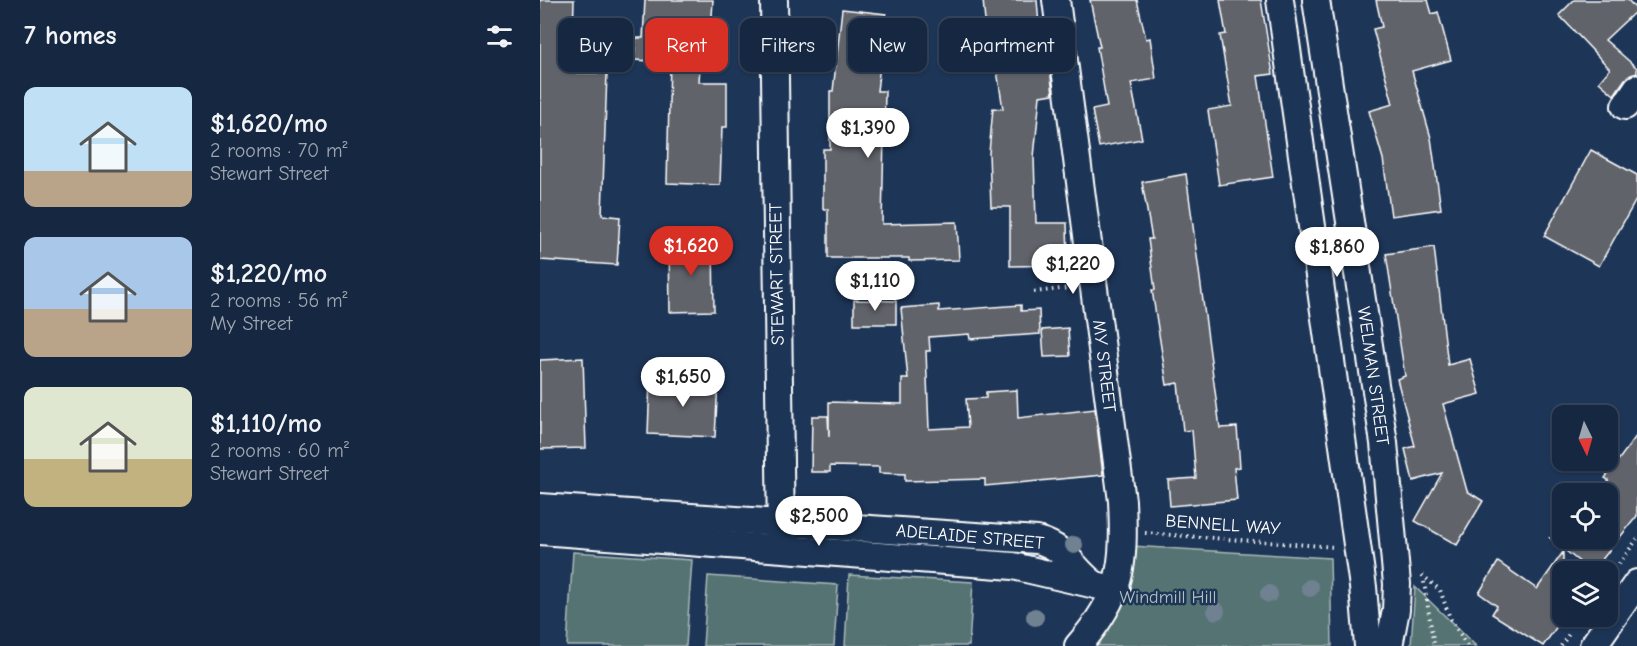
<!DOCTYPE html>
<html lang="en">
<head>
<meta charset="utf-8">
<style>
	:root { --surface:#162841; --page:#1f3048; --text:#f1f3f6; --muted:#9ea6b1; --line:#35445a; --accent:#d93025 }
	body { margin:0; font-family:"Comic Neue",sans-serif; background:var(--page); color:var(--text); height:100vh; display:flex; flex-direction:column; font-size:22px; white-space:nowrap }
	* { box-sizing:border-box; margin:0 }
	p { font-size:20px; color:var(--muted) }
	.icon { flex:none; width:33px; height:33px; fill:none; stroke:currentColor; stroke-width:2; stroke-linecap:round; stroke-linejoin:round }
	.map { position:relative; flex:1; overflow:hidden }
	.drawer { display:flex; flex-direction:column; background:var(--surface); width:540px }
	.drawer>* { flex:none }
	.banner { position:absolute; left:18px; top:18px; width:570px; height:54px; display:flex; gap:12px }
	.needle { width:39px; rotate:175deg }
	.controls { position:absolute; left:1012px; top:405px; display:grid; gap:12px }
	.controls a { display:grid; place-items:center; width:66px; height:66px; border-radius:12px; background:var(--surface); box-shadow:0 2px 4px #0004,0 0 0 2px var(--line); font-size:30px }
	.price { position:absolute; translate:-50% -51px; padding:0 14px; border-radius:21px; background:#fff; color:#222; font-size:20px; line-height:39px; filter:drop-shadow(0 2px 3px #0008) }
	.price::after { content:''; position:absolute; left:50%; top:36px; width:18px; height:14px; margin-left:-9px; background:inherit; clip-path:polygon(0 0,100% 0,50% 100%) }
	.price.current { background:var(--accent); color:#fff }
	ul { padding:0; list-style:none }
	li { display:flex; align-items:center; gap:18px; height:150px; padding:0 24px }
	li span { display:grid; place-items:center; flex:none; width:168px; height:120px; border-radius:12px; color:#555 }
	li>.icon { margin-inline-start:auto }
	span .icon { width:72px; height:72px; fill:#fffc; stroke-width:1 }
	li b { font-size:26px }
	h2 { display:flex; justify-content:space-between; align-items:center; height:72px; padding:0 24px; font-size:26px }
	.tag { padding:0 21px; border-radius:12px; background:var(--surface); box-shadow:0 2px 4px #0004,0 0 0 2px var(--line); font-size:21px; line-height:54px }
	.tag.current { background:var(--accent); color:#fff }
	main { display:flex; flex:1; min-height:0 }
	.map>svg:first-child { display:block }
	.green { fill:#547372; stroke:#aab9b8; stroke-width:1.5 }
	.building { fill:#60646a; stroke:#fff; stroke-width:1.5 }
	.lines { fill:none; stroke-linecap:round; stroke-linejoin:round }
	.minor-casing { stroke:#fff; stroke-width:30 }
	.path { stroke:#fff; stroke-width:4; stroke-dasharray:1.5 4.5; stroke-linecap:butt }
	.minor { stroke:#1d3557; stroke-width:26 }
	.tree { fill:#6f8191 }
	.labels { text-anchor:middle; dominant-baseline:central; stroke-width:5; stroke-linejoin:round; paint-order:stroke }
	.street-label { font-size:18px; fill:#fff; stroke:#1d3557 }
	.park-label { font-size:18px; fill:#b2c0c0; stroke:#1d3557 }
</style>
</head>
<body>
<main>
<section class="drawer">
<h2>7 homes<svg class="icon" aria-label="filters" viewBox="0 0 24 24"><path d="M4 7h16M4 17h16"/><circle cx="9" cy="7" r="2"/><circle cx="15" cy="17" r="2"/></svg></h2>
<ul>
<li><span style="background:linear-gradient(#bfe0f5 70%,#b9a48a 0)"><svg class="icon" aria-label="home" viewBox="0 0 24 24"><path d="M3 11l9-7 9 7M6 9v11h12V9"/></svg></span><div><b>$1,620/mo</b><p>2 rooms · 70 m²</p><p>Stewart Street</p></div></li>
<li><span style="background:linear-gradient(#a9c7e8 60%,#b9a48a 0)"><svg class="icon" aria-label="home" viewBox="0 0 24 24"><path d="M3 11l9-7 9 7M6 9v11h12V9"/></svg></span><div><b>$1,220/mo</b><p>2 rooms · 56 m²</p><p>My Street</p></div></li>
<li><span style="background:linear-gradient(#dfe7d0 60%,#c2b280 0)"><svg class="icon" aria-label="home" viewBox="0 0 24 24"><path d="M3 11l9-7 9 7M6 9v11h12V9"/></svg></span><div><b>$1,110/mo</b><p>2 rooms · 60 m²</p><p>Stewart Street</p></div></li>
</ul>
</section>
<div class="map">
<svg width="1097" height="646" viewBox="0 0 1097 646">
	<rect width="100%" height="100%" fill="#1d3557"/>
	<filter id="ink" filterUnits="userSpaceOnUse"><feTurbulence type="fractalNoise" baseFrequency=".0167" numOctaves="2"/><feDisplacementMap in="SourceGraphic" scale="12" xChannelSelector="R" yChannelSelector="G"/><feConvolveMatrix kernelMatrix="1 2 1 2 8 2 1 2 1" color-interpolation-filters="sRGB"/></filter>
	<g filter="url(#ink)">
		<g class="green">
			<path d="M 591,546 L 790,558 L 792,646 L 549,646 Z"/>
			<path d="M 33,552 L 152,560 L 146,646 L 27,646 Z"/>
			<path d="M 309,575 L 433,582 L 429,646 L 305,646 Z"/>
			<path d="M 168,576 L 298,585 L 294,646 L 163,646 Z"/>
			<path d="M 875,587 L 936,646 L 871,646 Z"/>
		</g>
		<g class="building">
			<path d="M 0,0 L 34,0 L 32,73 L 67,73 L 62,215 L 80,217 L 77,265 L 0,260 Z"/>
			<path d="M 105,0 L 173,0 L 171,33 L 162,33 L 159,82 L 187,82 L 187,127 L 182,127 L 180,185 L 127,183 L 130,62 L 94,60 L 96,38 L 103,38 Z"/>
			<path d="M 443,0 L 497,0 L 501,52 L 508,51 L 513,94 L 500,96 L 494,157 L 496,223 L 527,223 L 528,265 L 470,266 L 470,207 L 451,207 L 449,153 L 453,108 L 463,109 L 451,32 L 446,32 Z"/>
			<path d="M 550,0 L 597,0 L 606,39 L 610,38 L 616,79 L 591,83 L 602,139 L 559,147 L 552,110 L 567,107 L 557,47 L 560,47 Z"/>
			<path d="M 680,0 L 721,0 L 733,74 L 718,76 L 733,177 L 679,185 L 668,110 L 692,106 L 680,35 L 686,34 Z"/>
			<path d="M 836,0 L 888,0 L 892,14 L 898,12 L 911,60 L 872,71 L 891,138 L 901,209 L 851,216 L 843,159 L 829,111 L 853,104 L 833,29 L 842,27 Z"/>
			<path d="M 1034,0 L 1088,0 L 1097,10 L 1065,40 L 1097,68 L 1097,73 L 1085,79 L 1074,95 L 1059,82 L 1070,69 L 1019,15 Z"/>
			<path d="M 302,9 L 346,14 L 337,91 L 345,91 L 342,224 L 417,222 L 419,260 L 369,261 L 369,258 L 288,258 L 288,209 L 283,209 L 283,149 L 290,149 L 290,91 L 293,91 Z"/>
			<path d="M 1051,150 L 1097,175 L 1097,198 L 1059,266 L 1004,236 Z"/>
			<path d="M 646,174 L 680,428 L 697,427 L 700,467 L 694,468 L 697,500 L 630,506 L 628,480 L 656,478 L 652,430 L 643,431 L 638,383 L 627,385 L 612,290 L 615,290 L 608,239 L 612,239 L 602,182 Z"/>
			<path d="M 129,243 L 173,243 L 174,311 L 130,312 Z"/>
			<path d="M 894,247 L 908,365 L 930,359 L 940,394 L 903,404 L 927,491 L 943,501 L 917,545 L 875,521 L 902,473 L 873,481 L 865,449 L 875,446 L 857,379 L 865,376 L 846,254 Z"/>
			<path d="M 314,300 L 356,301 L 356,324 L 314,324 Z"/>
			<path d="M 399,305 L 399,311 L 481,305 L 481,311 L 499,310 L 500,334 L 430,339 L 429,334 L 389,337 L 390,351 L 386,351 L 389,429 L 428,427 L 426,399 L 446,398 L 446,392 L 477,390 L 478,418 L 555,409 L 563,475 L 445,486 L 445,479 L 365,481 L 365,474 L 339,473 L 339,467 L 290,466 L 290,472 L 271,472 L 272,416 L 288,416 L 289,437 L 289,402 L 362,404 L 362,379 L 368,379 L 361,308 Z"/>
			<path d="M 528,328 L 530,356 L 504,357 L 502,330 Z"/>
			<path d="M 43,358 L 46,448 L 0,449 L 0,360 Z"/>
			<path d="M 110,379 L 178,382 L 175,437 L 108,434 Z"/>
			<path d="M 1097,435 L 1097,516 L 1052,572 L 1010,538 L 1068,538 L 1068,480 L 1065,478 Z"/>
			<path d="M 1023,552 L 1023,618 L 1003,646 L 952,614 L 957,606 L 939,593 L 958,562 L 997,589 Z"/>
		</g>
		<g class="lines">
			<defs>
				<g id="minor">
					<path d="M 234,0 L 241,539"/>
					<path d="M 516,0 L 582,501 C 585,566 582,596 538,646"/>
					<path d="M 740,0 L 823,587 L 828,646"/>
					<path d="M 776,0 L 844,443 L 857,584 L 856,610 L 849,646"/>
					<path d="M 1085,106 L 1097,88"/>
					<path d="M 0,507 L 497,540 C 528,548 532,569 555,585"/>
					<path d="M 0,531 L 473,566 L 577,590"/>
					<path d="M 1053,646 L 1097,583"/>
				</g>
			</defs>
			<use href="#minor" class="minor-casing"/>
			<g class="path">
				<path d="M 494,292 L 529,288"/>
				<path d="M 605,533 L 795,547"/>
				<path d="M 1079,564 L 1097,539"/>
				<path d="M 882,575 L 900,590 L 910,618 L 927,646"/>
				<path d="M 884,582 L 894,646"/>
				<path d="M 1021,646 L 1029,634"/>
			</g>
			<use href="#minor" class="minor"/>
		</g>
		<g class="tree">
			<circle cx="534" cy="545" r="9"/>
			<circle cx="770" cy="588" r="9"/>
			<circle cx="729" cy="594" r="9"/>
			<circle cx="676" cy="611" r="9"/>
			<circle cx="495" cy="617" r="9"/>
		</g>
	</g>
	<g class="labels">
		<g class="street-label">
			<text transform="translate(237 274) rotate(-91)">STEWART STREET</text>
			<text transform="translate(564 366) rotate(83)">MY STREET</text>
			<text transform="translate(833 376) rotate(82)">WELMAN STREET</text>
			<text transform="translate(683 525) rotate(4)">BENNELL WAY</text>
			<text transform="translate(430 537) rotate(5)">ADELAIDE STREET</text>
		</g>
		<g class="park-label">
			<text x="628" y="597">Windmill Hill</text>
		</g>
	</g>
</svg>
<div class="controls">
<a><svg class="needle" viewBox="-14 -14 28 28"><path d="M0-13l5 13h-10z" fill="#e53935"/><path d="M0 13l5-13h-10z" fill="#9ea6b1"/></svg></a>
<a><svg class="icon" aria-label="locate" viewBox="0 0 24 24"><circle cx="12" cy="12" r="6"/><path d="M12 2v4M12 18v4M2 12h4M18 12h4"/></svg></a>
<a><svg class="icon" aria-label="layers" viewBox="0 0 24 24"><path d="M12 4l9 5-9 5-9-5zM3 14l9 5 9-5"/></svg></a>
</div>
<b class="price" style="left:328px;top:159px">$1,390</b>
<b class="price current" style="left:151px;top:277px">$1,620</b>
<b class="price" style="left:797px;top:278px">$1,860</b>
<b class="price" style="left:533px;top:295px">$1,220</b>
<b class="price" style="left:335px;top:312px">$1,110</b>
<b class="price" style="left:143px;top:408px">$1,650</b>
<b class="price" style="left:279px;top:547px">$2,500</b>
<div class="banner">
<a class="tag">Buy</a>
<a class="tag current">Rent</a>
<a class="tag">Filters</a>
<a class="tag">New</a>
<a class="tag">Apartment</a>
</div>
</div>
</main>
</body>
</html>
